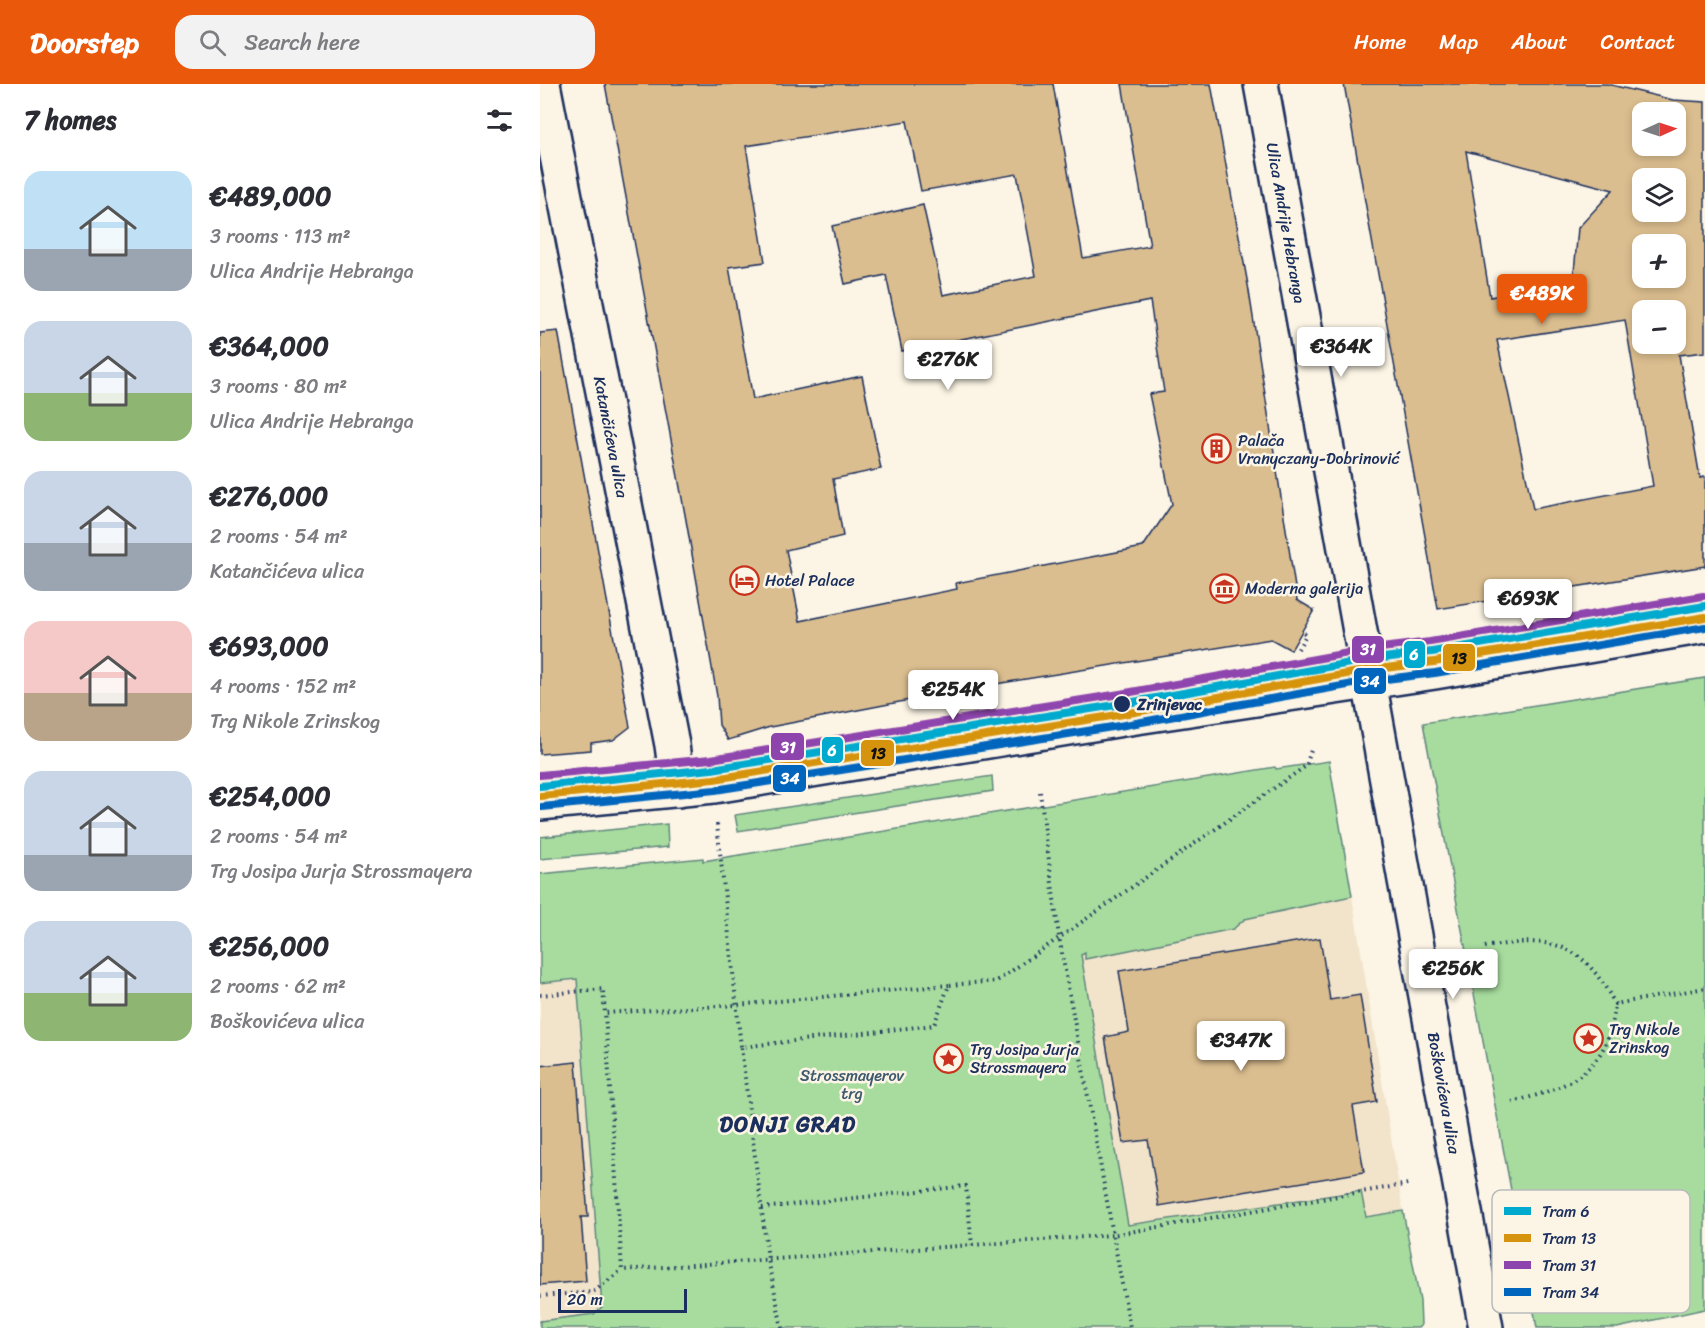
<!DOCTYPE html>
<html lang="en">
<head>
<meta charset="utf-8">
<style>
	:root { --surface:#fff; --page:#f2f2f3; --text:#2b2b33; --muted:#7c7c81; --accent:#ea580c }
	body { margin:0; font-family:Sriracha,sans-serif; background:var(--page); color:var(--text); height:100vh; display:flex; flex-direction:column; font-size:22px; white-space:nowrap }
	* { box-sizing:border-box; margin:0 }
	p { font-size:20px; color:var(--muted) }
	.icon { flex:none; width:33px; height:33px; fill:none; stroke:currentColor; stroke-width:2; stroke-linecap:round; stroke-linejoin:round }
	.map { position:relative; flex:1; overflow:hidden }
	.panel { display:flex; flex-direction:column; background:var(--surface); width:540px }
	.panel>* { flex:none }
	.needle { width:39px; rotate:87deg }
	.controls { position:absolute; left:1092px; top:18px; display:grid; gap:12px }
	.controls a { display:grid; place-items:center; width:54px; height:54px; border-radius:12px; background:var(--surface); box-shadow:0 3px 9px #0003; font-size:30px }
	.scale { position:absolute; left:18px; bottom:15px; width:129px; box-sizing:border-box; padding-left:6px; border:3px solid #1b2f5e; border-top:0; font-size:16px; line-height:21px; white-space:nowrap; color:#1b2f5e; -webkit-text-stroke:4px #fcf5e5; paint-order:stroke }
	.price { position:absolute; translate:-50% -51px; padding:0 14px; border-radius:6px; background:#fff; color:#222; font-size:20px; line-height:39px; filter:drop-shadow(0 2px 3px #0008) }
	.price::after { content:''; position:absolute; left:50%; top:36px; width:18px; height:14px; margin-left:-9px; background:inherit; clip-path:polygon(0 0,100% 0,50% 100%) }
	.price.on { background:var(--accent); color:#fff }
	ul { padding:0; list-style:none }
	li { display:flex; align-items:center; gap:18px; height:150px; padding:0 24px }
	li span { display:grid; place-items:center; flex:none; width:168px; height:120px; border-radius:18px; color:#555 }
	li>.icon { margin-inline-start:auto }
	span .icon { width:72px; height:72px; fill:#fffc; stroke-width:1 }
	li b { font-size:26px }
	h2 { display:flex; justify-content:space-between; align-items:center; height:72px; padding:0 24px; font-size:26px }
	header { display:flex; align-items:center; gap:36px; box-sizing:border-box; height:84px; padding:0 30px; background:var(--accent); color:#fff }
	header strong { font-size:28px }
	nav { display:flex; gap:33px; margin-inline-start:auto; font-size:21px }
	.search { width:420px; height:54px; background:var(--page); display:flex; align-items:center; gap:15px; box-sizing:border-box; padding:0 21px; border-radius:18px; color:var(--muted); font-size:22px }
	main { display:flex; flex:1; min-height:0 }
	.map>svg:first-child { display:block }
	.built { fill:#f2e4cb }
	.green { fill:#a7dc9e; stroke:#61867e; stroke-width:1.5 }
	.building { fill:#dbbe8f; stroke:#1b2f5e; stroke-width:1.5; fill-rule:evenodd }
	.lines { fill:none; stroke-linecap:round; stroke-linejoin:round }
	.minor-casing { stroke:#1b2f5e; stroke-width:38 }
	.tertiary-casing { stroke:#1b2f5e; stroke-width:38 }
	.secondary-casing { stroke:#1b2f5e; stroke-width:38 }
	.path { stroke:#1b2f5e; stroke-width:4; stroke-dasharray:1.5 4.5; stroke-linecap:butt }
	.minor { stroke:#fcf5e5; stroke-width:33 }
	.tertiary { stroke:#fcf5e5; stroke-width:33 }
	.secondary { stroke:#fcf5e5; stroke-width:33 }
	.tram-1-casing { stroke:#fcf5e5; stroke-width:12 }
	.tram-2-casing { stroke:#fcf5e5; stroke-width:12 }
	.tram-3-casing { stroke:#fcf5e5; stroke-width:12 }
	.tram-4-casing { stroke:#fcf5e5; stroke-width:12 }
	.tram-1 { stroke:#00a9ce; stroke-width:8 }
	.tram-2 { stroke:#d6940e; stroke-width:8 }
	.tram-3 { stroke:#8e44ad; stroke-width:8 }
	.tram-4 { stroke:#0065bd; stroke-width:8 }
	.stop-dot { fill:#1b2f5e; stroke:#fcf5e5; stroke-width:2 }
	.labels { text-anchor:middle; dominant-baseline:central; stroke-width:5; stroke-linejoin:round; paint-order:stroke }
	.street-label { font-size:16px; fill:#1b2f5e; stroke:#fcf5e5 }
	.poi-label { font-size:16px; fill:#1b2f5e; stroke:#fcf5e5; text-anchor:start }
	.stop-label { font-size:16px; font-weight:bold; fill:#1b2f5e; stroke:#fcf5e5; text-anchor:start }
	.park-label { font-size:16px; fill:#3e5a6e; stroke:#fcf5e5 }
	.district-label { font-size:22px; font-weight:bold; letter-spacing:1.5px; fill:#1b2f5e; stroke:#fcf5e5 }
	.key { fill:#fcf5e5; stroke:#b8babc; stroke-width:1.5 }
	.key-label { font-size:16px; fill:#1b2f5e }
	.line-badge { stroke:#fcf5e5; stroke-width:2 }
	.badge-label { font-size:16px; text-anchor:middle; font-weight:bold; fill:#fff }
	.pale-badge-label { font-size:16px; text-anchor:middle; font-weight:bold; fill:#111 }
</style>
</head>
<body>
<header>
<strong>Doorstep</strong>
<div class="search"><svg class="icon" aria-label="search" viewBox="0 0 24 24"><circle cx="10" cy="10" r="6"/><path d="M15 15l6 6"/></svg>Search here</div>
<nav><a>Home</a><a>Map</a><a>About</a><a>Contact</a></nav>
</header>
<main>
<section class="panel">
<h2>7 homes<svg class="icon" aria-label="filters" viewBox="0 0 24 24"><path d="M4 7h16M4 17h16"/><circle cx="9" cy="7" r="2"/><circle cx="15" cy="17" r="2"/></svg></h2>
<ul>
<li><span style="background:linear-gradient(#bfe0f5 65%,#9aa5b1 0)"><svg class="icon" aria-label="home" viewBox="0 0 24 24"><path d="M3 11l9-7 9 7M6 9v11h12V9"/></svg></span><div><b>€489,000</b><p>3 rooms · 113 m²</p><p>Ulica Andrije Hebranga</p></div></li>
<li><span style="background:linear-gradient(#c9d6e8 60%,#8fb573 0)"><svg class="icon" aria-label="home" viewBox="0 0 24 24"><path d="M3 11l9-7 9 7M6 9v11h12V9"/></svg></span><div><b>€364,000</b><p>3 rooms · 80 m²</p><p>Ulica Andrije Hebranga</p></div></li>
<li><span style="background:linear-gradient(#c9d6e8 60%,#9aa5b1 0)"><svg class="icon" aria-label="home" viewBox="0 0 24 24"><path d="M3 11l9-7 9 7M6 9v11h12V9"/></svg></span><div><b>€276,000</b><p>2 rooms · 54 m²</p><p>Katančićeva ulica</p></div></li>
<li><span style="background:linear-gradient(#f6c9c9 60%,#b9a48a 0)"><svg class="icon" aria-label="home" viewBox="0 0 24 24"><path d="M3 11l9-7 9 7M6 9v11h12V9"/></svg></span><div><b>€693,000</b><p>4 rooms · 152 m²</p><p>Trg Nikole Zrinskog</p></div></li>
<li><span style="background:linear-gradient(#c9d6e8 70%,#9aa5b1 0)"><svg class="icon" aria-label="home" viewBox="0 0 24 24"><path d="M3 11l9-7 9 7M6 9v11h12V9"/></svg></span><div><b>€254,000</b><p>2 rooms · 54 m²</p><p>Trg Josipa Jurja Strossmayera</p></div></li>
<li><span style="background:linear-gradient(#c9d6e8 60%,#8fb573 0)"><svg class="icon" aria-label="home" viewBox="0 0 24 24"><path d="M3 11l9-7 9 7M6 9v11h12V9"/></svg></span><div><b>€256,000</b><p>2 rooms · 62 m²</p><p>Boškovićeva ulica</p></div></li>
</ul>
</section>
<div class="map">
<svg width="1165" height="1244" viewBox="0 0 1165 1244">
	<rect width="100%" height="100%" fill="#fcf5e5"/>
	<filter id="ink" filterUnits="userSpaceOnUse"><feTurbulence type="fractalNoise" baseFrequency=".0167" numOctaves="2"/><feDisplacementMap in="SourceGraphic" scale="12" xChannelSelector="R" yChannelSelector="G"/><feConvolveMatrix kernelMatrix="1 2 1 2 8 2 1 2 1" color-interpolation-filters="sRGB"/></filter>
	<g filter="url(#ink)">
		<g class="built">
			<path d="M 812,812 L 863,1127 L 826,1133 L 821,1107 L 588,1141 L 541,870 Z"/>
			<path d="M 37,895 L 62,1223 L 54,1230 L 0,1237 L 0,899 Z"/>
		</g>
		<g class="green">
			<path d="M 1165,594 L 1165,1225 L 1077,1244 L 997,1244 L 883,639 Z"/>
			<path d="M 789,677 L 812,812 L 705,835 L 693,845 L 545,875 L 545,869 L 541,871 L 588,1141 L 821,1107 L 826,1133 L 863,1127 L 880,1217 L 881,1241 L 878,1244 L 0,1244 L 0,1237 L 54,1230 L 62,1223 L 37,895 L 0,899 L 0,790 L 163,774 L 163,777 L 735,683 L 736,685 Z"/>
			<path d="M 452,692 L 453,707 L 198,747 L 195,731 Z"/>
			<path d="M 127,740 L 128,763 L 0,775 L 0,753 Z"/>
		</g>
		<g class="building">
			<path d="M 65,0 L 513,0 L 543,174 L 610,162 L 582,0 L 671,0 L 708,201 L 757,516 L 774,526 L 751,566 L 731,555 L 437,603 L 230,643 L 188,656 L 179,641 L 177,612 L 146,436 ZM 367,37 L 381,107 L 477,90 L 496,192 L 403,211 L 383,121 L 292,142 L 305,200 L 346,191 L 362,267 L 610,217 L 624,308 L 609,310 L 632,420 L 603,463 L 416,499 L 417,505 L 260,537 L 246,466 L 303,452 L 293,395 L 341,385 L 322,292 L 213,315 L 189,183 L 225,178 L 206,62 Z"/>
			<path d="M 804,0 L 1067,0 L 1133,16 L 1165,18 L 1165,268 L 1139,271 L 1160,394 L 1165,393 L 1165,482 L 898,525 ZM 1102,28 L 1136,28 L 1136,62 L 1102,62 ZM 926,67 L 1073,106 L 1038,144 L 1033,200 L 1018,200 L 950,213 ZM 1102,94 L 1136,94 L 1136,128 L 1102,128 ZM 1102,160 L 1136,160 L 1136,194 L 1102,194 ZM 1102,226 L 1136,226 L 1136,260 L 1102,260 ZM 1085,236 L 1113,402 L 993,425 L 957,256 Z"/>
			<path d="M 18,247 L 90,643 L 73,656 L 51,659 L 51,666 L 0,670 L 0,249 Z"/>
			<path d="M 780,854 L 790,916 L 820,911 L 837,1018 L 813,1022 L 824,1088 L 619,1122 L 608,1056 L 583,1059 L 565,953 L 589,948 L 579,887 Z"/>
			<path d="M 36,978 L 48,1133 L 41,1133 L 46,1197 L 0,1201 L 0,982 Z"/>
		</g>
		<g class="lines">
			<defs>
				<path id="minor" d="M 3,0 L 132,661 L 138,706"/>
				<path id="tertiary" d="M 0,719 L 174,702 L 583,635 L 895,588 L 1165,542"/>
				<path id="secondary" d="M 721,0 L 946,1244"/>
			</defs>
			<use href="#minor" class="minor-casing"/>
			<use href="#tertiary" class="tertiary-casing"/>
			<use href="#secondary" class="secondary-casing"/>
			<g class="path">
				<path d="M 758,565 L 766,551 L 762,547"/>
				<path d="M 500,708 L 519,853 L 590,1244"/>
				<path d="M 177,740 L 201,963"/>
				<path d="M 945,863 C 1012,852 1041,856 1075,920 L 1165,904"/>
				<path d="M 409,901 L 197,921 L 65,929 L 82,1186 L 572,1151 L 868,1100"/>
				<path d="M 0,911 L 63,905 L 65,929"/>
				<path d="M 972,1018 C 1031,1003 1069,987 1075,920"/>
				<path d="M 222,1124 L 426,1102 L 432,1161"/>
				<path d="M 0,1212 L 53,1208 L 82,1186"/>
				<path d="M 242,1244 L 228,1175 L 201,963 L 394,941 L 409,901 L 457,897 L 766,682 L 771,666"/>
			</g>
			<use href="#minor" class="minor"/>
			<use href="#tertiary" class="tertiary"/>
			<use href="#secondary" class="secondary"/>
			<defs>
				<path id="tram-1" d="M 0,702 L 172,685 L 582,620 L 827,576 L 892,568 L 1165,522"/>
				<path id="tram-2" d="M 1,712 L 174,695 L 584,630 L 829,586 L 894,578 L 1165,533"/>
				<path id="tram-3" d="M 0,691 L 171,675 L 580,610 L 825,566 L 890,558 L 1163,512"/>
				<path id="tram-4" d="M 2,723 L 175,706 L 585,641 L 830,597 L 895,589 L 1165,543"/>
			</defs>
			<use href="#tram-1" class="tram-1-casing"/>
			<use href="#tram-2" class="tram-2-casing"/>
			<use href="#tram-3" class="tram-3-casing"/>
			<use href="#tram-4" class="tram-4-casing"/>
			<use href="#tram-1" class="tram-1"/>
			<use href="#tram-2" class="tram-2"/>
			<use href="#tram-3" class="tram-3"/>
			<use href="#tram-4" class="tram-4"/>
		</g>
	</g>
	<defs>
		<symbol id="building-ring" viewBox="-11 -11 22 22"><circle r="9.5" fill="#fcf5e5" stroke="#c8321e" stroke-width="1.5"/><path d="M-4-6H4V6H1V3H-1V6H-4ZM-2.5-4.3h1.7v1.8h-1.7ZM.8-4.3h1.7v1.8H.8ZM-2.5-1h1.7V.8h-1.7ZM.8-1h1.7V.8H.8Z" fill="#c8321e"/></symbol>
		<symbol id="hotel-ring" viewBox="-11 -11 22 22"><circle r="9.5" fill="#fcf5e5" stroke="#c8321e" stroke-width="1.5"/><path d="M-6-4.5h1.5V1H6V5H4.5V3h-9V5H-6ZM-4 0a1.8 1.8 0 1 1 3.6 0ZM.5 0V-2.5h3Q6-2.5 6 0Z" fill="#c8321e"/></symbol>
		<symbol id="museum-ring" viewBox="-11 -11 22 22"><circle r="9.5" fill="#fcf5e5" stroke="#c8321e" stroke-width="1.5"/><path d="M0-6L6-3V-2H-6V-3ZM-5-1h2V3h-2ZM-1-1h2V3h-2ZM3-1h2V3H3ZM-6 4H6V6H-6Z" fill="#c8321e"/></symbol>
		<symbol id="sight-ring" viewBox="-11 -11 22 22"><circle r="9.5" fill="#fcf5e5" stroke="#c8321e" stroke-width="1.5"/><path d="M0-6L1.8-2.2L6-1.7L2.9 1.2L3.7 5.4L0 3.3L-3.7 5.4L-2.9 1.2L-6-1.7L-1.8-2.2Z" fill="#c8321e"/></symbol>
	</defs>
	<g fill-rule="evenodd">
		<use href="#building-ring" x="660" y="348" width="33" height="33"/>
		<use href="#hotel-ring" x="188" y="480" width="33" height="33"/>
		<use href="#museum-ring" x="668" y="488" width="33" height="33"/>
		<use href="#sight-ring" x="1032" y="938" width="33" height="33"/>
		<use href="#sight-ring" x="392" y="958" width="33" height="33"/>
	</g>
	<circle class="stop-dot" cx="582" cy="620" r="9"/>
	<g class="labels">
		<g class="street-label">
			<text transform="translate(746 139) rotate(80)">Ulica Andrije Hebranga</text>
			<text transform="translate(71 353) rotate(79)">Katančićeva ulica</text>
			<text transform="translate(904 1009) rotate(80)">Boškovićeva ulica</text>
		</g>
		<g class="poi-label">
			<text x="698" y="356">Palača<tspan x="698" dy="18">Vranyczany-Dobrinović</tspan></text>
			<text x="225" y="496">Hotel Palace</text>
			<text x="705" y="504">Moderna galerija</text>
			<text x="1069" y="945">Trg Nikole<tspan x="1069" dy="18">Zrinskog</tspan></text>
			<text x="430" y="965">Trg Josipa Jurja<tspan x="430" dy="18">Strossmayera</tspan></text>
		</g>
		<g class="stop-label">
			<text x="597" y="620">Zrinjevac</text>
		</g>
		<g class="park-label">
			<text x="312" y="991">Strossmayerov<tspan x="312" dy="18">trg</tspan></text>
		</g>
		<g class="district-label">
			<text x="248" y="1040">DONJI GRAD</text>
		</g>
	</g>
	<rect x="952" y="1106" width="198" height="123" rx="9" class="key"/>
	<rect x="964" y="1123" width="27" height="8" fill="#00a9ce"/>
	<rect x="964" y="1150" width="27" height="8" fill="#d6940e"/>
	<rect x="964" y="1177" width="27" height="8" fill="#8e44ad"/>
	<rect x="964" y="1204" width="27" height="8" fill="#0065bd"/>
	<g class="key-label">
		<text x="1002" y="1133">Tram 6</text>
		<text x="1002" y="1160">Tram 13</text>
		<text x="1002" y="1187">Tram 31</text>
		<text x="1002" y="1214">Tram 34</text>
	</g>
	<g class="line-badge">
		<rect x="811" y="551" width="34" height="29" rx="6" fill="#8e44ad"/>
		<rect x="863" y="556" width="23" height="29" rx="6" fill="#00a9ce"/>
		<rect x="902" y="559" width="34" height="29" rx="6" fill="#d6940e"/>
		<rect x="813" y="583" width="34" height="28" rx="6" fill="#0065bd"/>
		<rect x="230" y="648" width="35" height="29" rx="6" fill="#8e44ad"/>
		<rect x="281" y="652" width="23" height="28" rx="6" fill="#00a9ce"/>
		<rect x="320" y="655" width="35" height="28" rx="6" fill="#d6940e"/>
		<rect x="232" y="680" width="35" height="29" rx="6" fill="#0065bd"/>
	</g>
	<g class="badge-label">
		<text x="828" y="571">31</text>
		<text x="874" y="576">6</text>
		<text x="830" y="603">34</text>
		<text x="248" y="669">31</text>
		<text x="292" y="672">6</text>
		<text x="250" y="700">34</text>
	</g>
	<g class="pale-badge-label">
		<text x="919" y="580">13</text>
		<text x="338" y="675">13</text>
	</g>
</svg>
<div class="controls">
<a><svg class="needle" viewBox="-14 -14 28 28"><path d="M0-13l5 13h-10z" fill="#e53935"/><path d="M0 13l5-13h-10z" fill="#7c7c81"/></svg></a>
<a><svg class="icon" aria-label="layers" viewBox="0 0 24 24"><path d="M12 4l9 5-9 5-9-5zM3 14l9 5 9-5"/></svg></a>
<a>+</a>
<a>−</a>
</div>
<div class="scale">20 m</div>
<b class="price on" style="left:1002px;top:241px">€489K</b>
<b class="price" style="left:801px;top:294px">€364K</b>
<b class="price" style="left:408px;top:307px">€276K</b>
<b class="price" style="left:988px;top:546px">€693K</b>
<b class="price" style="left:413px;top:637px">€254K</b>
<b class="price" style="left:913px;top:916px">€256K</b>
<b class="price" style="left:701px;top:988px">€347K</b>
</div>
</main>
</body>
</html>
